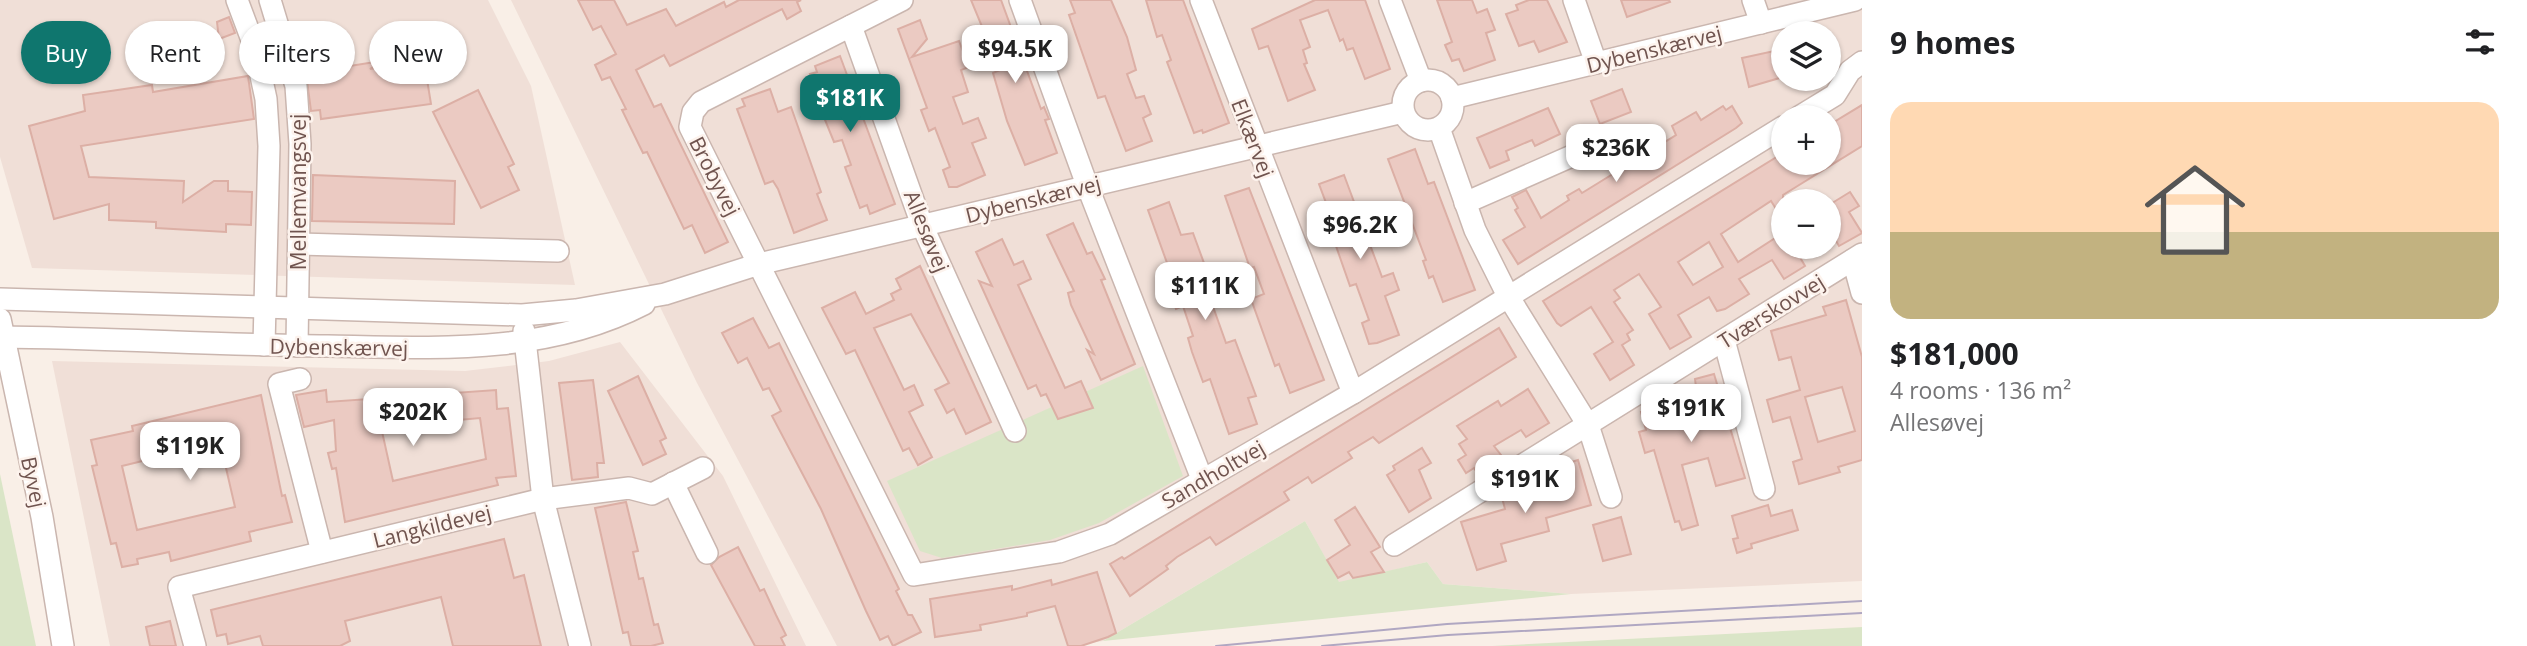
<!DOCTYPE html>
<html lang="en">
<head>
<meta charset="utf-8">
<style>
	:root { --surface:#fff; --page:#f2f2f2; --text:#202124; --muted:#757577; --line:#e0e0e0; --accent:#0f766e }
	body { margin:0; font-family:"Open Sans",sans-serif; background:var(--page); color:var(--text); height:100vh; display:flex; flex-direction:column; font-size:26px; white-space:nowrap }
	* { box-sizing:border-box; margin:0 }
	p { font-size:23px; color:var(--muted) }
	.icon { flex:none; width:38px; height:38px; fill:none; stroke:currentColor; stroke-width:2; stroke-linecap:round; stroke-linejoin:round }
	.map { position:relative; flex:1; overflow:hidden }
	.panel { display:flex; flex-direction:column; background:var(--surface); width:665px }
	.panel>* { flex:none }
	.guide { position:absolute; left:21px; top:21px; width:665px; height:63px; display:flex; gap:14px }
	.controls { position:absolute; left:1771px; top:21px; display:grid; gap:14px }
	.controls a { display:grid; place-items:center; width:70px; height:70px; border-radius:50%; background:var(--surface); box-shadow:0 2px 5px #0004; font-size:35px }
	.price { position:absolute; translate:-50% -60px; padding:0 16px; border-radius:14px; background:#fff; color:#222; font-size:23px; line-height:46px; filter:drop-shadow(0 2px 4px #0008) }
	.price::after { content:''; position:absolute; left:50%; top:42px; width:21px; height:16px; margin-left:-10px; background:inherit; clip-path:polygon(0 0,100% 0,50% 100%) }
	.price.on { background:var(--accent); color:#fff }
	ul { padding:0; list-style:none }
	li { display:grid; align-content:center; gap:14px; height:371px; padding:0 28px }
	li+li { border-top:2px solid var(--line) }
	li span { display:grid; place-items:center; height:217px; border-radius:21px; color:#555 }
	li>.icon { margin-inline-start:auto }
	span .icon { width:126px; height:126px; fill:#fffc; stroke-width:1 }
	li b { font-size:30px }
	h2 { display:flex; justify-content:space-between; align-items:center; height:84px; padding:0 28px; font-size:30px }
	.chip { padding:0 24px; border-radius:32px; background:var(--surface); box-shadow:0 2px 5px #0004; font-size:24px; line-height:63px }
	.chip.on { background:var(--accent); color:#fff }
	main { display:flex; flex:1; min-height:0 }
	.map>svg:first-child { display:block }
	.residential { fill:#f0dfd7; fill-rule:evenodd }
	.green { fill:#dae5c7 }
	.building { fill:#ebcac2; stroke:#dcafa5; stroke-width:2; fill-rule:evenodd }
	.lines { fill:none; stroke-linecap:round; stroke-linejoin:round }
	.minor-casing { stroke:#cab6af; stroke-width:24 }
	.minor { stroke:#fff; stroke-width:21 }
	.tram { stroke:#b0a7c2; stroke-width:2 }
	.labels { text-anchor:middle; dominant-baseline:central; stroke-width:5; stroke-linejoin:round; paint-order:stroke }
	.street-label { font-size:21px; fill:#70544f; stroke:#fdf3ed }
</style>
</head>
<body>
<main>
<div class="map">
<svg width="1862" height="646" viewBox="0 0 1862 646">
	<rect width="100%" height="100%" fill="#f9efe7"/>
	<g class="residential">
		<path d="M 0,0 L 488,0 L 531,86 L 575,285 L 32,268 L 0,157 Z"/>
		<path d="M 511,0 L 1862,0 L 1862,581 L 1571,594 L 1443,584 L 1427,562 L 1339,583 L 1305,521 L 1103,641 L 1074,646 L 837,646 L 697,383 ZM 1783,33 L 1829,33 L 1829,79 L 1783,79 ZM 1783,117 L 1829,117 L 1829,163 L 1783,163 ZM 1783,201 L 1829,201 L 1829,247 L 1783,247 Z"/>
		<path d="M 620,342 L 723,476 L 806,646 L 110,646 L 52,361 L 465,371 L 549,361 Z"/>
	</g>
	<g class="green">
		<path d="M 1143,366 L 1183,476 L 1099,523 L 1050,540 L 942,558 L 920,551 L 887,481 Z"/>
		<path d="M 0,474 L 36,646 L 0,646 Z"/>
		<path d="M 1305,521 L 1339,582 L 1427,562 L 1443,584 L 1571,594 L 1103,641 Z"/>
		<path d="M 1862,627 L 1862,646 L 1492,646 Z"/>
	</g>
	<g class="building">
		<path d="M 578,0 L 614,0 L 627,25 L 666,9 L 676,26 L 724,2 L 726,7 L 739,0 L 801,0 L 797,2 L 801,11 L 787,19 L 782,9 L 670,66 L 664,55 L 636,70 L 654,107 L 661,104 L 728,242 L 705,253 L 692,225 L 684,229 L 647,152 L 643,153 L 622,110 L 626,109 L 610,77 L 602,80 L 595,65 L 616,54 L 601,26 L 593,30 Z"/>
		<path d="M 971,0 L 1001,0 L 1041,109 L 1044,107 L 1049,119 L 1045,120 L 1057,153 L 1025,165 L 1007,121 L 993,73 L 1000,70 Z"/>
		<path d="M 1070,0 L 1111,0 L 1127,37 L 1136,70 L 1127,74 L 1136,98 L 1144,96 L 1151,114 L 1143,118 L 1152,141 L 1126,151 L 1105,96 L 1098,98 L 1069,15 L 1075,13 Z"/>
		<path d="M 1146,0 L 1183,0 L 1229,123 L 1203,133 L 1202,130 L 1194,133 L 1167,62 L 1171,60 L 1162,35 L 1157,37 Z"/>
		<path d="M 1315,0 L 1365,0 L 1390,69 L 1365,79 L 1353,48 L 1347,50 L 1343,39 L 1340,41 L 1328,10 L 1300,20 L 1310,47 L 1303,50 L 1307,63 L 1304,64 L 1315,90 L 1288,101 L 1268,46 L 1259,49 L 1252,29 Z"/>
		<path d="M 1437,0 L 1472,0 L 1477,13 L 1487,9 L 1495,30 L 1486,33 L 1495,60 L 1464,71 L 1459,59 L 1452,61 L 1445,45 L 1452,42 Z"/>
		<path d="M 1529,0 L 1547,0 L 1567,42 L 1539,52 L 1534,41 L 1519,46 L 1506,14 L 1518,10 L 1516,5 Z"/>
		<path d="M 1621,0 L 1669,0 L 1670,2 L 1627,17 Z"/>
		<path d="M 229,17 L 235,33 L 219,39 L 217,22 Z"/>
		<path d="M 920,20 L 927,39 L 912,57 L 959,41 L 969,67 L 961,70 L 968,92 L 953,97 L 963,124 L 978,118 L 986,138 L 972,143 L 985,175 L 957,187 L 949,187 L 943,170 L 950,167 L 935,128 L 929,131 L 921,110 L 927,108 L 898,29 Z"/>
		<path d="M 1783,49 L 1783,77 L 1749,87 L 1742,58 Z"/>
		<path d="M 840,56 L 895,204 L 870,214 L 867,205 L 860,208 L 845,167 L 851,165 L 842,140 L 834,142 L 819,105 L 809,109 L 804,96 L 817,91 L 810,74 L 817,72 L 815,66 Z"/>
		<path d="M 381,61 L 370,69 L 424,61 L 431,104 L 321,119 L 320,110 L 311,111 L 306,73 Z"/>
		<path d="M 248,76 L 254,119 L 81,146 L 89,177 L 184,181 L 183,202 L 214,181 L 228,181 L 228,191 L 252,192 L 251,225 L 226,224 L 226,232 L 156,228 L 156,222 L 109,220 L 109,204 L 54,219 L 29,126 L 85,111 L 83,95 L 152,85 L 153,92 Z"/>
		<path d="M 770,89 L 778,112 L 791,107 L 821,192 L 817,194 L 827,220 L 794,233 L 778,189 L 773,181 L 765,184 L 737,109 L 745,106 L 742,99 Z"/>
		<path d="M 1622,89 L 1631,112 L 1600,124 L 1591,101 Z"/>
		<path d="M 478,90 L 514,164 L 508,167 L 519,190 L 481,208 L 433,112 Z"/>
		<path d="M 1862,105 L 1862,146 L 1783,195 L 1783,220 L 1771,201 L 1721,234 L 1738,262 L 1783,233 L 1783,247 L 1794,247 L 1805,266 L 1784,279 L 1772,260 L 1739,279 L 1749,294 L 1725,309 L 1717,311 L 1709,297 L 1678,315 L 1691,337 L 1670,349 L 1649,314 L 1661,307 L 1639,274 L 1614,290 L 1620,298 L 1614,302 L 1633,330 L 1627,334 L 1630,340 L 1622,345 L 1634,365 L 1610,380 L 1594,354 L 1613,342 L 1591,307 L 1561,326 L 1557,323 L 1543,301 L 1783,153 L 1783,163 L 1829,163 L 1829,125 ZM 1709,242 L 1723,267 L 1693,285 L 1678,262 Z"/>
		<path d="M 1723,106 L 1726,110 L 1732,106 L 1742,123 L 1736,128 L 1518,264 L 1503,240 L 1525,227 L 1515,210 L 1518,208 L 1512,197 L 1526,190 L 1541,218 L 1569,200 L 1567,196 L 1579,189 L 1582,193 L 1676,135 L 1672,126 L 1696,112 L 1701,120 Z"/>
		<path d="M 1548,108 L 1560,134 L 1535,146 L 1532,140 L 1506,151 L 1509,160 L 1490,168 L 1477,138 Z"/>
		<path d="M 1415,149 L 1428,184 L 1434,182 L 1475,290 L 1443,302 L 1433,276 L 1429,278 L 1423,261 L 1426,260 L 1388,159 Z"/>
		<path d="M 313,175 L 455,181 L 454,224 L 312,221 Z"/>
		<path d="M 1344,175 L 1382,277 L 1393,273 L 1399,290 L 1385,296 L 1399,335 L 1377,343 L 1369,344 L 1362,323 L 1369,320 L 1356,284 L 1350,286 L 1330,229 L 1335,227 L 1319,184 Z"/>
		<path d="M 1249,188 L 1324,380 L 1290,393 L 1279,364 L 1275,366 L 1251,299 L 1264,294 L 1254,267 L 1250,268 L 1225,196 Z"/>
		<path d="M 1850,192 L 1859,206 L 1849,212 L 1862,233 L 1839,246 L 1829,229 L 1829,205 Z"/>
		<path d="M 1169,202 L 1181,235 L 1193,233 L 1212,285 L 1206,287 L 1226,343 L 1235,340 L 1256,396 L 1248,398 L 1257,424 L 1229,434 L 1210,379 L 1203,382 L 1192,352 L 1188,338 L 1193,336 L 1183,306 L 1176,309 L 1169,291 L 1176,288 L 1148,210 Z"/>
		<path d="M 1073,223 L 1087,254 L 1092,252 L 1105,279 L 1101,280 L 1135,364 L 1101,380 L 1087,350 L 1094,354 L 1071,305 L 1068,293 L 1074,291 L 1047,235 Z"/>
		<path d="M 1002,239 L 1014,265 L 1023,261 L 1031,279 L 1018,285 L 1065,388 L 1081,381 L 1093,408 L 1058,419 L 1046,394 L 1041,396 L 1036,385 L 1028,389 L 979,281 L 992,286 L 976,252 Z"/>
		<path d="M 920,266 L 991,422 L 966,434 L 954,409 L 947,413 L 935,390 L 949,383 L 911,314 L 874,328 L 904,390 L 914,385 L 923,405 L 909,412 L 932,457 L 918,465 L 909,448 L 903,451 L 855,350 L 846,354 L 822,308 L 855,292 L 866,314 L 894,300 L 891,294 L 901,289 L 896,279 Z"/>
		<path d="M 1846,300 L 1862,357 L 1862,460 L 1838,467 L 1840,472 L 1799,484 L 1793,462 L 1802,459 L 1790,417 L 1773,422 L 1767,400 L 1800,390 L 1791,357 L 1779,360 L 1771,331 L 1826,315 L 1823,307 ZM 1842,387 L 1855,431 L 1818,442 L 1805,397 Z"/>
		<path d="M 753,318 L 769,348 L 779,343 L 899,589 L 896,591 L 908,615 L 912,615 L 921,632 L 893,646 L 888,636 L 880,640 L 866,611 L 821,509 L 772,416 L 781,411 L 769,388 L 763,390 L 747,358 L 738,363 L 722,333 Z"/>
		<path d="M 1499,328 L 1516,357 L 1379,443 L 1373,437 L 1348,452 L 1352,458 L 1312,483 L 1308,477 L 1284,492 L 1289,500 L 1216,545 L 1210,537 L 1177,557 L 1166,566 L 1168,569 L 1130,596 L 1110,564 L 1122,557 L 1124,559 Z"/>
		<path d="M 1714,374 L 1745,478 L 1716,486 L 1708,458 L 1682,465 L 1698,525 L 1682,530 L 1679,521 L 1675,522 L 1654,450 L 1645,453 L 1639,432 L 1646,430 L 1641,412 L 1697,395 L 1695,379 Z"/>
		<path d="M 638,376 L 666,438 L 660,441 L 666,454 L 643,465 L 608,391 Z"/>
		<path d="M 593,380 L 604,463 L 597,463 L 598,477 L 572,480 L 559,383 Z"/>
		<path d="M 1528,389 L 1549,423 L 1526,437 L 1521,430 L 1494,446 L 1501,455 L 1476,471 L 1474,468 L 1466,473 L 1458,460 L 1466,455 L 1459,444 L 1467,439 L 1457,426 L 1498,401 L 1501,406 Z"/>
		<path d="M 326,390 L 327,402 L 496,390 L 497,409 L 508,408 L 516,476 L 496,478 L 498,485 L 345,522 L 336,468 L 332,469 L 328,453 L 336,451 L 334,420 L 304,427 L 296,395 ZM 480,418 L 486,459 L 393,481 L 381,427 Z"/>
		<path d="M 261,395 L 282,496 L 285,495 L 292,522 L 249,532 L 251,541 L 171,561 L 169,552 L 137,559 L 138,564 L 122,567 L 116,543 L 111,544 L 92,466 L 97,465 L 91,440 L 133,431 L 132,426 ZM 220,442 L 235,507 L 137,530 L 122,466 Z"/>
		<path d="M 1422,448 L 1431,463 L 1419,470 L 1431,498 L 1409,512 L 1387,475 L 1395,470 L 1393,466 Z"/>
		<path d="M 1578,460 L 1591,505 L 1546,518 L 1549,531 L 1501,544 L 1506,561 L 1477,570 L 1461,522 L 1505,509 L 1502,498 L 1561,478 L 1558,466 Z"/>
		<path d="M 626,502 L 638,551 L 633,552 L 639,579 L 643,578 L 654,625 L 658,624 L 663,643 L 651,646 L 631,646 L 628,632 L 623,633 L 595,508 Z"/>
		<path d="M 1768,505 L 1771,516 L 1792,510 L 1798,530 L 1751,544 L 1752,548 L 1737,553 L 1733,539 L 1738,538 L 1732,516 Z"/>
		<path d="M 1355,507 L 1380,547 L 1371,552 L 1384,572 L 1353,578 L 1349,572 L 1338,578 L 1327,560 L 1350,545 L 1335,520 Z"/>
		<path d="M 1621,517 L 1631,554 L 1603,561 L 1593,525 Z"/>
		<path d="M 504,539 L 514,578 L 524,575 L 541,646 L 453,646 L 441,597 L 345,621 L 350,641 L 340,646 L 263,646 L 260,636 L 228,644 L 226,634 L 217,636 L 211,610 Z"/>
		<path d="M 738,547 L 760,591 L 764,589 L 776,615 L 786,635 L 781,638 L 785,646 L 755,646 L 711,565 L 719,557 Z"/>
		<path d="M 1097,572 L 1116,633 L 1108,637 L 1081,646 L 1068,646 L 1055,606 L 1027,613 L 1027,616 L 980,625 L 981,630 L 935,637 L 930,599 L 1012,586 L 1012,590 L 1051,580 L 1052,585 Z"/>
		<path d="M 170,621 L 176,646 L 150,646 L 146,627 Z"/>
	</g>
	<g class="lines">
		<defs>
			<g id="minor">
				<path d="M 237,0 L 255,48 L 266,99 L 269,146 L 264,345"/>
				<path d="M 270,0 L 296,86 L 300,144 L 297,346"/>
				<path d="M 902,0 L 701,102 L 693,112 L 690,127 L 914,575 L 1059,552 L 1110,534 L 1353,393 L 1783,127"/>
				<path d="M 1020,0 L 1087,185 L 1202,479"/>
				<path d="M 1201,0 L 1353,393"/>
				<path d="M 1390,0 L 1421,81"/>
				<path d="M 1574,0 L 1596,63"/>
				<path d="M 1753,0 L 1761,23"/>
				<path d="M 851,26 L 922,225 L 1015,431"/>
				<circle cx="1428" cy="105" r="25"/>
				<path d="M 1452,98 L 1855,0"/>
				<path d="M 1799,117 L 1835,95 L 1850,71 L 1862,62"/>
				<path d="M 1439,128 L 1475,230 L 1508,296 L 1588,425 L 1611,497"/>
				<path d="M 1465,203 L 1590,148"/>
				<path d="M 299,244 L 558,251"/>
				<path d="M 1853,260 L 1862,293"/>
				<path d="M 0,299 L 522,315 L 576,310 L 665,294 L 759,264 L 1403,112"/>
				<path d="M 0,319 L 42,517 L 63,646"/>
				<path d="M 0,337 C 109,338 219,345 328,346 C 436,348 545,355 644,304"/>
				<path d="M 1724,340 L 1764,489"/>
				<path d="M 300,379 L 279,384 L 322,552"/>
				<path d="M 673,483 L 707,553"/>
				<path d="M 1394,545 L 1862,254"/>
				<path d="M 195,646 L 179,587 L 543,499 L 524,331"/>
				<path d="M 580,646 L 543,499 L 629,488 L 652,494 L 703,468"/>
			</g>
		</defs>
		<use href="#minor" class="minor-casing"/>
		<use href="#minor" class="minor"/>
		<g class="tram">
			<path d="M 1216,646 L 1447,624 L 1862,601"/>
			<path d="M 1322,646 L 1448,635 L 1862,613"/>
		</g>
	</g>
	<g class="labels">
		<g class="street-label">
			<text transform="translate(1654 49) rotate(-14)">Dybenskærvej</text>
			<text transform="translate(1253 138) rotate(69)">Elkærvej</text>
			<text transform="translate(715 176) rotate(63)">Brobyvej</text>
			<text transform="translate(298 192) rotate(-90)">Mellemvangsvej</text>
			<text transform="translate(1033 199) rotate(-14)">Dybenskærvej</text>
			<text transform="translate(927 231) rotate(68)">Allesøvej</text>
			<text transform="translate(1771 311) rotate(-32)">Tværskovvej</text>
			<text transform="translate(339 347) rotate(1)">Dybenskærvej</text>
			<text transform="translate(1213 474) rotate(-30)">Sandholtvej</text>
			<text transform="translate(34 482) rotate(78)">Byvej</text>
			<text transform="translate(432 526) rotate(-14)">Langkildevej</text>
		</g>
	</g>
</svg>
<div class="controls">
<a><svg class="icon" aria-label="layers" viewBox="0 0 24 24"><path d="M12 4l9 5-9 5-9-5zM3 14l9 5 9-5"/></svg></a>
<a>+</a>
<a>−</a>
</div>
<b class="price" style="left:1015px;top:85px">$94.5K</b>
<b class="price on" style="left:850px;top:134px">$181K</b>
<b class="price" style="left:1616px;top:184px">$236K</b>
<b class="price" style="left:1360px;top:261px">$96.2K</b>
<b class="price" style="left:1205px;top:322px">$111K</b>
<b class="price" style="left:1691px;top:444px">$191K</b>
<b class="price" style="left:413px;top:448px">$202K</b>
<b class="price" style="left:190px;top:482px">$119K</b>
<b class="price" style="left:1525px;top:515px">$191K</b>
<div class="guide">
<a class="chip on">Buy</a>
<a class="chip">Rent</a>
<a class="chip">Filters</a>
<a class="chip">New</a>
</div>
</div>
<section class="panel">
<h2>9 homes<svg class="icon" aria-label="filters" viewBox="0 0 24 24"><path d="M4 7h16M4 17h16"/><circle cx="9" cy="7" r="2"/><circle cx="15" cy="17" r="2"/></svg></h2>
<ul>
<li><span style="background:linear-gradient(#ffd9b3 60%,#c2b280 0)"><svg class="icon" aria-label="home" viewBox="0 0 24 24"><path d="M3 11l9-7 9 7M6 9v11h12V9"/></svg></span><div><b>$181,000</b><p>4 rooms · 136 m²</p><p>Allesøvej</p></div></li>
</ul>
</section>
</main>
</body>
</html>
